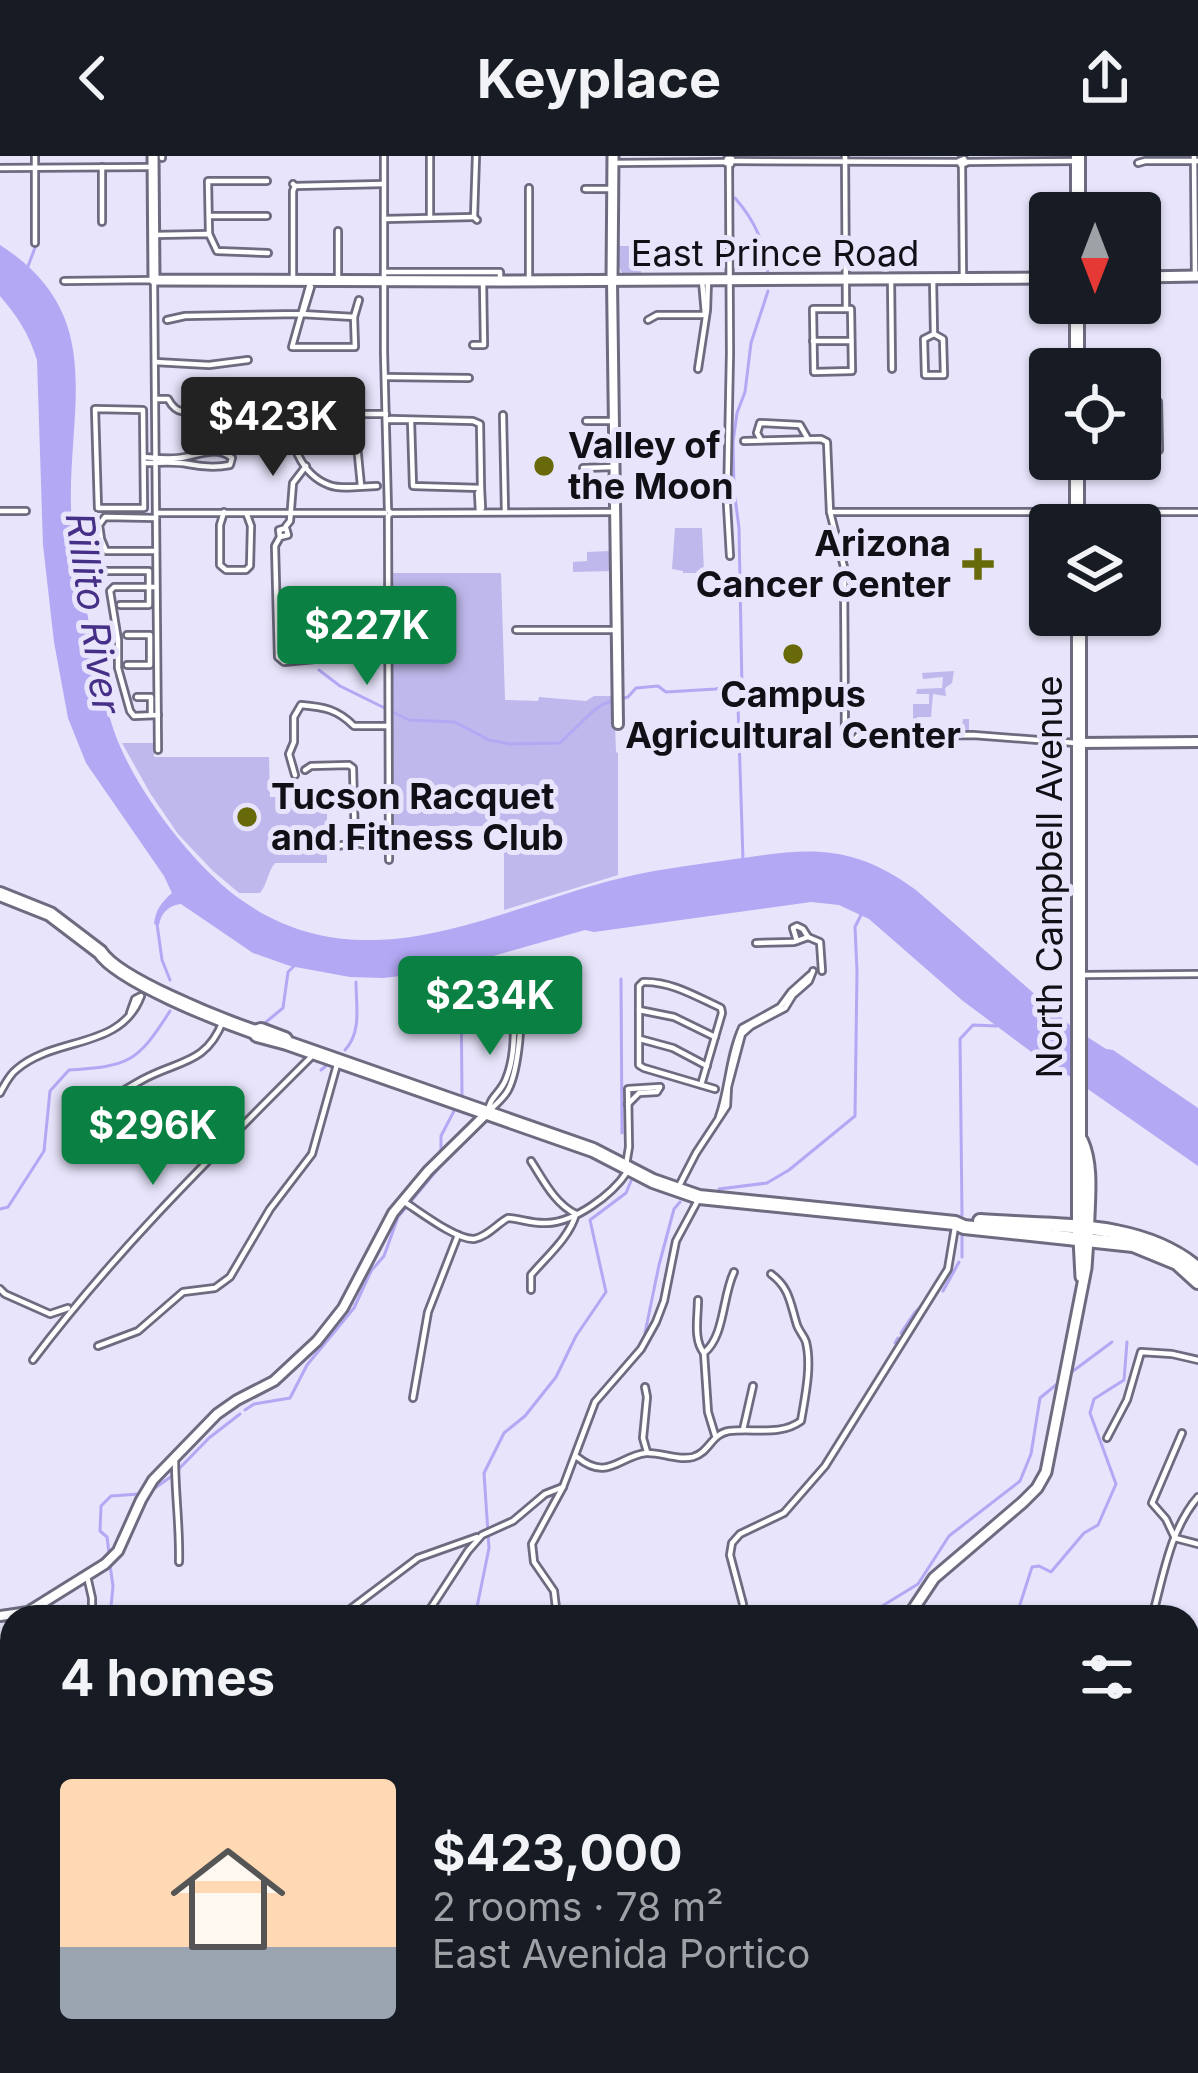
<!DOCTYPE html>
<html lang="en">
<head>
<meta charset="utf-8">
<style>
	:root { --surface:#171b24; --page:#242831; --text:#f1f3f6; --muted:#9ea1a6; --line:#363941; --accent:#0b8043 }
	body { margin:0; font-family:Inter,sans-serif; background:var(--page); color:var(--text); height:100vh; display:flex; flex-direction:column; font-size:45px; white-space:nowrap }
	* { box-sizing:border-box; margin:0 }
	p { font-size:39px; color:var(--muted) }
	.icon { flex:none; width:66px; height:66px; fill:none; stroke:currentColor; stroke-width:2; stroke-linecap:round; stroke-linejoin:round }
	.map { position:relative; flex:1; overflow:hidden }
	.details { position:absolute; left:0px; top:1449px; width:1200px; height:468px; display:flex; flex-direction:column; background:var(--surface); border-radius:36px 36px 0 0; box-shadow:0 3px 9px #0004 }
	.details>* { flex:none }
	.needle { width:78px; rotate:180deg }
	.tools { position:absolute; left:1029px; top:36px; display:grid; gap:24px }
	.tools a { display:grid; place-items:center; width:132px; height:132px; border-radius:12px; background:var(--surface); box-shadow:0 3px 9px #0004; font-size:60px }
	.price { position:absolute; translate:-50% -102px; padding:0 27px; border-radius:12px; background:var(--accent); color:#fff; font-size:39px; line-height:78px; filter:drop-shadow(0 3px 6px #0008) }
	.price::after { content:''; position:absolute; left:50%; top:72px; width:36px; height:27px; margin-left:-18px; background:inherit; clip-path:polygon(0 0,100% 0,50% 100%) }
	.price.on { background:#222; color:#fff }
	ul { padding:0; list-style:none }
	li { display:flex; align-items:center; gap:36px; height:300px; padding:0 60px }
	li+li { border-top:3px solid var(--line) }
	li span { display:grid; place-items:center; flex:none; width:336px; height:240px; border-radius:12px; color:#555 }
	li>.icon { margin-inline-start:auto }
	span .icon { width:144px; height:144px; fill:#fffc; stroke-width:1 }
	li b { font-size:51px }
	h2 { display:flex; justify-content:space-between; align-items:center; height:144px; padding:0 60px; font-size:51px }
	header { display:flex; justify-content:space-between; align-items:center; height:156px; padding:0 60px; background:var(--surface); font-size:54px; font-weight:700 }
	.map>svg:first-child { display:block }
	.green { fill:#bfb8ec }
	.water { fill:#b3a8f4 }
	.lines { fill:none; stroke-linecap:round; stroke-linejoin:round }
	.stream { stroke:#b3a8f4; stroke-width:3 }
	.minor-casing { stroke:#6d6b7f; stroke-width:10 }
	.tertiary-casing { stroke:#6d6b7f; stroke-width:14 }
	.secondary-casing { stroke:#6d6b7f; stroke-width:15 }
	.primary-casing { stroke:#6d6b7f; stroke-width:18 }
	.minor { stroke:#fff; stroke-width:4.5 }
	.tertiary { stroke:#fff; stroke-width:8 }
	.secondary { stroke:#fff; stroke-width:9 }
	.primary { stroke:#fff; stroke-width:12 }
	.poi-dot { fill:#686a09; stroke:#e7e4fb; stroke-width:4.5 }
	.labels { text-anchor:middle; dominant-baseline:central; stroke-width:10; stroke-linejoin:round; paint-order:stroke }
	.street-label { font-size:36px; fill:#111017; stroke:#e7e4fb }
	.poi-label { font-size:36px; font-weight:bold; fill:#111017; stroke:#e7e4fb; text-anchor:start }
	.water-label { font-size:39px; font-style:italic; fill:#462f86; stroke:#e7e4fb }
</style>
</head>
<body>
<header><svg class="icon" aria-label="back" viewBox="0 0 24 24"><path d="M15 5l-7 7 7 7"/></svg>Keyplace<svg class="icon" aria-label="share" viewBox="0 0 24 24"><path d="M12 15V3M7 8l5-5 5 5M5 13v7h14v-7"/></svg></header>
<div class="map">
<svg width="1198" height="1917" viewBox="0 0 1198 1917">
	<rect width="100%" height="100%" fill="#e7e4fb"/>
	<g class="green">
		<path d="M 618,90 L 641,90 L 641,119 L 623,119 L 618,109 Z"/>
		<path d="M 675,372 L 702,372 L 704,417 L 683,417 L 683,415 L 672,413 Z"/>
		<path d="M 610,395 L 611,415 L 573,416 L 573,406 L 587,405 L 587,396 Z"/>
		<path d="M 392,417 L 501,417 L 505,544 L 538,545 L 539,541 L 586,545 L 594,540 L 614,540 L 616,596 L 618,597 L 618,719 L 504,754 L 504,670 L 394,670 Z"/>
		<path d="M 954,515 L 952,527 L 945,532 L 946,540 L 933,538 L 931,561 L 917,561 L 917,570 L 962,571 L 963,563 L 969,563 L 969,577 L 911,577 L 910,567 L 913,566 L 913,548 L 929,548 L 929,538 L 916,538 L 917,533 L 942,532 L 943,521 L 923,523 L 922,517 Z"/>
		<path d="M 122,587 L 154,587 L 154,601 L 269,601 L 270,641 L 327,641 L 327,707 L 275,707 C 267,717 268,727 260,737 L 239,737 L 213,715 L 178,678 L 150,637 Z"/>
	</g>
	<path class="water" d="M 0,89 C 114,162 63,260 72,370 C 74,397 81,424 86,451 C 94,492 100,534 114,575 C 133,630 190,706 237,741 C 359,830 483,759 609,725 C 650,714 693,709 735,703 C 810,692 851,687 916,734 L 1072,871 L 1106,893 L 1113,894 L 1198,952 L 1198,1010 L 1062,915 L 1045,906 L 963,845 L 869,763 L 839,749 L 811,746 L 594,776 L 585,774 L 436,816 L 383,822 L 350,821 L 290,810 L 253,797 L 181,748 C 169,749 161,757 159,769 L 154,768 C 156,753 161,747 172,737 L 164,720 L 86,607 L 68,562 L 54,486 L 43,389 L 37,204 C 29,178 18,161 0,140 Z"/>
	<g class="lines">
		<g class="stream">
			<path d="M 735,42 C 756,66 765,88 768,120"/>
			<path d="M 37,67 L 37,21"/>
			<path d="M 27,113 L 36,89"/>
			<path d="M 319,514 L 340,530 L 409,564 L 455,566 L 489,584 L 510,588 L 560,587 L 592,556 L 603,548 L 628,541 L 636,532 L 658,530 L 666,536 L 716,533 L 731,528 L 741,533"/>
			<path d="M 743,703 L 738,550 L 742,532 L 739,372 L 734,334 L 733,286 L 737,257 L 745,236 L 751,187 L 768,135"/>
			<path d="M 157,768 L 162,804 L 170,824"/>
			<path d="M 621,823 L 622,977"/>
			<path d="M 461,830 L 462,939"/>
			<path d="M 266,866 L 283,852 L 288,816 L 296,808"/>
			<path d="M 345,894 C 362,876 356,849 356,826"/>
			<path d="M 321,914 L 326,910"/>
			<path d="M 441,998 L 441,980 L 454,955"/>
			<path d="M 719,1033 L 767,1027 L 789,1014 L 855,960 L 857,815 L 855,771 L 862,757"/>
			<path d="M 0,1053 L 8,1051 L 44,995 L 50,935 L 69,914 C 129,910 137,907 170,855"/>
			<path d="M 962,1059 L 960,883 L 973,869 L 997,870"/>
			<path d="M 962,1101 L 962,1078"/>
			<path d="M 943,1135 L 959,1106"/>
			<path d="M 645,1177 L 659,1109 L 674,1053 L 680,1046"/>
			<path d="M 901,1177 L 915,1156 L 926,1146"/>
			<path d="M 895,1187 L 898,1182"/>
			<path d="M 1069,1218 L 1112,1186"/>
			<path d="M 245,1254 L 254,1248 L 290,1242 L 307,1209 L 354,1152 L 371,1115 L 384,1100 L 398,1061 L 442,1008"/>
			<path d="M 152,1334 L 172,1320 L 209,1282 L 240,1258"/>
			<path d="M 109,1397 L 107,1381 L 100,1375 L 101,1350 L 111,1340 L 139,1338"/>
			<path d="M 110,1409 L 113,1430 L 110,1461"/>
			<path d="M 475,1461 L 489,1392 L 484,1317 L 504,1277 L 525,1260 L 556,1221 L 576,1180 L 606,1136 L 590,1064 L 626,1037 L 631,1025"/>
			<path d="M 853,1461 L 874,1455 L 918,1428 L 949,1380 L 1020,1325 L 1031,1298 L 1040,1242 L 1062,1224"/>
			<path d="M 1016,1461 L 1032,1411 L 1039,1410 L 1051,1416 L 1084,1377 L 1098,1369 L 1116,1328 L 1090,1257 L 1094,1243 L 1124,1224 L 1127,1186"/>
			<path d="M 1188,1642 L 1198,1634"/>
			<path d="M 1188,1669 L 1198,1686"/>
			<path d="M 1188,1738 L 1198,1732"/>
			<path d="M 0,1761 L 12,1739"/>
			<path d="M 687,1905 L 689,1917"/>
			<path d="M 202,1917 L 209,1905"/>
			<path d="M 1085,1917 L 1081,1909 L 1086,1905"/>
		</g>
		<defs>
			<g id="minor">
				<path d="M 162,0 L 162,2"/>
				<path d="M 384,0 L 384,196 L 388,354 L 391,357 L 388,360 L 389,704"/>
				<path d="M 430,0 L 430,60"/>
				<path d="M 476,0 L 474,61 L 477,64"/>
				<path d="M 845,0 L 846,153 L 851,153 L 852,215 L 814,216 L 813,153 L 846,153"/>
				<path d="M 1194,0 L 1195,120"/>
				<path d="M 727,3 L 732,3 L 731,8 L 726,7 Z"/>
				<path d="M 964,3 L 966,7 L 961,9 L 959,5 Z"/>
				<path d="M 733,5 L 959,6"/>
				<path d="M 966,6 L 1078,5"/>
				<path d="M 613,7 L 726,6"/>
				<path d="M 1138,7 L 1145,5 L 1198,5"/>
				<path d="M 729,9 L 730,197 L 727,349 L 730,400"/>
				<path d="M 962,9 L 963,122"/>
				<path d="M 102,11 L 102,66"/>
				<path d="M 0,12 L 150,11"/>
				<path d="M 295,30 L 384,28"/>
				<path d="M 585,33 L 613,33"/>
				<path d="M 210,60 L 267,60"/>
				<path d="M 384,63 L 474,61"/>
				<path d="M 209,78 L 208,25 L 267,25"/>
				<path d="M 154,79 L 209,78 L 217,95 L 268,97"/>
				<path d="M 35,87 L 35,0"/>
				<path d="M 384,116 L 500,116 L 500,125"/>
				<path d="M 293,122 L 293,35 L 295,30 L 293,28"/>
				<path d="M 529,122 L 529,32"/>
				<path d="M 891,123 L 892,213"/>
				<path d="M 933,123 L 934,178 L 943,183 L 944,219 L 925,219 L 924,183 L 934,178"/>
				<path d="M 338,124 L 338,75"/>
				<path d="M 702,124 L 705,159"/>
				<path d="M 64,125 L 154,124 L 158,594"/>
				<path d="M 304,154 L 311,131"/>
				<path d="M 354,161 L 359,144"/>
				<path d="M 167,164 L 185,160 L 301,158 L 354,161 L 355,191 L 292,191 L 310,127"/>
				<path d="M 648,164 L 657,159 L 705,159"/>
				<path d="M 813,185 L 850,185"/>
				<path d="M 473,189 L 484,189 L 483,125"/>
				<path d="M 155,206 L 209,209 L 248,204"/>
				<path d="M 698,213 L 707,154 L 708,124"/>
				<path d="M 385,221 L 469,222"/>
				<path d="M 317,234 L 354,234"/>
				<path d="M 337,234 L 337,257"/>
				<path d="M 155,243 L 168,243 C 183,270 197,244 215,247 C 222,248 228,252 235,253 L 248,247"/>
				<path d="M 1140,244 L 1158,246 L 1159,294"/>
				<path d="M 95,253 L 143,254 L 144,352 L 98,352 Z"/>
				<path d="M 354,258 L 361,330"/>
				<path d="M 503,259 L 505,356"/>
				<path d="M 409,264 L 386,264 L 391,263 L 473,265 L 480,268 L 481,332 L 413,330 L 411,265"/>
				<path d="M 586,265 L 615,265"/>
				<path d="M 761,284 L 757,277 L 760,267 L 800,269 L 808,283"/>
				<path d="M 744,285 L 821,283 L 827,286 L 830,356"/>
				<path d="M 144,301 C 157,302 172,304 185,301 C 202,298 217,290 232,302 L 230,309 C 215,312 203,311 188,308 C 174,305 158,307 144,307"/>
				<path d="M 583,312 L 613,311"/>
				<path d="M 377,330 C 362,330 342,334 329,329 C 302,319 285,283 295,258 L 386,258"/>
				<path d="M 481,332 L 482,352 L 479,356 L 478,337 Z"/>
				<path d="M 0,355 L 26,355"/>
				<path d="M 224,356 L 220,369 L 220,409 L 226,414 L 246,414 L 250,410 L 251,370 L 247,359"/>
				<path d="M 157,357 L 385,357"/>
				<path d="M 393,357 L 615,356"/>
				<path d="M 156,362 L 105,361 L 99,369 L 101,383 L 106,395 L 156,395"/>
				<path d="M 286,370 L 290,365 L 293,327 L 306,310"/>
				<path d="M 106,415 L 149,415 L 149,449 L 120,449"/>
				<path d="M 154,431 L 114,431 L 110,435 L 118,484 L 118,512 L 130,555 L 134,560 L 158,559"/>
				<path d="M 277,466 L 313,468 L 316,474 L 315,503 L 284,506 L 278,501 L 275,390 L 280,381 L 288,379 L 286,372 L 279,374 L 280,381"/>
				<path d="M 516,474 L 617,474"/>
				<path d="M 127,479 L 150,479 L 150,509 L 127,509"/>
				<path d="M 137,541 L 151,541 L 151,557"/>
				<path d="M 1076,587 L 973,579 L 858,580 L 853,586 L 845,586 L 844,411 L 830,356 L 1198,356"/>
				<path d="M 305,614 L 311,610 L 349,609 L 353,612 L 355,687"/>
				<path d="M 295,619 L 289,598 L 294,586 L 294,561 L 301,549 C 324,551 337,553 354,570 L 388,570"/>
				<path d="M 355,647 L 389,647"/>
				<path d="M 331,691 L 355,687 L 379,691"/>
				<path d="M 797,785 L 793,772 L 797,770 L 803,773 L 808,781 L 820,786 L 822,815"/>
				<path d="M 756,787 L 794,786 L 808,781"/>
				<path d="M 1084,819 L 1198,818"/>
				<path d="M 639,854 L 674,861 L 715,881"/>
				<path d="M 640,883 L 673,892 L 707,910"/>
				<path d="M 701,929 L 722,857 L 721,852 C 697,841 671,825 643,826 L 639,830 L 639,909 L 644,912 L 715,933"/>
				<path d="M 0,937 C 5,928 9,919 17,913 C 55,880 121,894 141,840 L 135,843 L 130,857"/>
				<path d="M 628,948 L 639,937 L 657,936 L 660,931"/>
				<path d="M 488,956 C 494,950 504,942 508,934 C 518,915 525,855 517,835"/>
				<path d="M 488,956 C 489,941 501,937 506,923 C 517,897 513,864 515,837"/>
				<path d="M 85,959 C 104,947 122,935 142,924 C 178,904 206,909 223,865"/>
				<path d="M 719,961 C 729,933 729,901 742,872 L 780,851 L 791,836 L 810,819"/>
				<path d="M 531,1005 C 544,1025 555,1048 576,1058"/>
				<path d="M 626,1009 L 629,991 L 628,933 L 660,931"/>
				<path d="M 679,1030 L 696,997 L 727,950 L 728,931 L 742,878 L 751,870 L 785,852 L 793,839 L 809,825 L 813,815"/>
				<path d="M 403,1045 C 419,1055 456,1084 474,1083 C 487,1081 497,1068 508,1062 C 521,1063 534,1068 547,1067 C 575,1066 612,1039 627,1016"/>
				<path d="M 0,1133 L 5,1138 L 50,1158 L 68,1152"/>
				<path d="M 531,1134 L 531,1119 C 547,1100 569,1082 576,1058"/>
				<path d="M 698,1144 C 698,1161 693,1184 704,1197 L 708,1256 L 715,1279"/>
				<path d="M 98,1190 L 138,1175 L 183,1136 L 215,1132 L 230,1121 L 270,1053 L 312,998 L 338,905"/>
				<path d="M 704,1197 C 725,1180 722,1141 734,1116"/>
				<path d="M 33,1204 C 116,1094 214,998 311,901"/>
				<path d="M 645,1231 L 647,1241 L 643,1282 L 647,1296"/>
				<path d="M 413,1242 L 428,1156 L 458,1079"/>
				<path d="M 743,1274 L 753,1230"/>
				<path d="M 1182,1277 L 1152,1347 L 1166,1363 L 1175,1382 L 1198,1388"/>
				<path d="M 1107,1282 L 1127,1244 L 1141,1196 L 1172,1198 L 1198,1204"/>
				<path d="M 577,1301 C 608,1326 619,1300 646,1297 C 661,1296 677,1305 693,1301 C 710,1296 711,1278 729,1275 C 755,1272 780,1280 801,1265 C 805,1241 812,1210 806,1186 C 804,1180 799,1175 797,1169 C 790,1147 790,1132 771,1118"/>
				<path d="M 175,1303 C 175,1338 180,1372 179,1406"/>
				<path d="M 87,1420 L 92,1442 L 92,1461"/>
				<path d="M 349,1454 L 418,1402 L 477,1381"/>
				<path d="M 425,1461 L 468,1395 L 482,1379 L 513,1365 L 545,1338 L 563,1331"/>
				<path d="M 557,1461 L 554,1435 L 534,1406 L 532,1388 L 563,1331 L 595,1246 L 641,1193 L 656,1166 L 664,1145 L 676,1085 L 697,1046"/>
				<path d="M 740,1461 L 743,1448 L 730,1399 L 732,1387 L 740,1378 L 784,1357 L 825,1310 L 948,1113 L 955,1071"/>
				<path d="M 1152,1461 C 1163,1422 1170,1373 1198,1341"/>
				<path d="M 0,1515 L 12,1518"/>
				<path d="M 0,1635 L 12,1625"/>
				<path d="M 1188,1841 L 1192,1840 L 1196,1845 L 1195,1850 L 1188,1855"/>
				<path d="M 1188,1891 L 1198,1892"/>
				<path d="M 1148,1905 L 1149,1917"/>
				<path d="M 444,1917 L 452,1905"/>
				<path d="M 538,1917 L 546,1905"/>
				<path d="M 631,1917 L 635,1905"/>
				<path d="M 910,1917 L 913,1905"/>
				<path d="M 1142,1917 L 1142,1905"/>
			</g>
			<g id="tertiary">
				<path d="M 612,125 L 618,568"/>
				<path d="M 1079,587 L 1198,586"/>
				<path d="M 0,1460 L 28,1456 L 105,1408 L 118,1395 L 141,1344 L 153,1324 L 217,1258 L 237,1244 L 274,1225 L 317,1185 L 343,1152 L 393,1057 L 428,1015 L 487,957"/>
			</g>
			<g id="secondary">
				<path d="M 153,0 L 154,124 L 500,125 L 1050,122"/>
				<path d="M 1140,121 L 1198,120"/>
				<path d="M 612,125 L 613,0"/>
				<path d="M 1079,1083 L 1081,1121"/>
				<path d="M 908,1461 L 934,1422 L 1023,1346 L 1037,1332 L 1046,1316 L 1086,1112 L 1088,1083"/>
				<path d="M 844,1917 L 848,1905"/>
			</g>
			<g id="primary">
				<path d="M 1078,0 L 1078,57"/>
				<path d="M 1077,213 L 1077,147"/>
				<path d="M 1077,369 L 1077,303"/>
				<path d="M 1079,459 L 1079,1083"/>
				<path d="M 0,738 L 50,758 L 100,796 C 118,824 220,864 255,876"/>
				<path d="M 287,887 L 285,883 L 261,874 L 255,876 L 257,879 L 287,887 L 593,994 L 653,1025 L 699,1041 L 955,1067 L 964,1071 L 1133,1089 L 1177,1107 L 1198,1126"/>
				<path d="M 1081,985 C 1093,1011 1087,1048 1087,1077"/>
				<path d="M 980,1065 C 1051,1071 1141,1063 1198,1113"/>
			</g>
		</defs>
		<use href="#minor" class="minor-casing"/>
		<use href="#tertiary" class="tertiary-casing"/>
		<use href="#secondary" class="secondary-casing"/>
		<use href="#primary" class="primary-casing"/>
		<use href="#minor" class="minor"/>
		<use href="#tertiary" class="tertiary"/>
		<use href="#secondary" class="secondary"/>
		<use href="#primary" class="primary"/>
	</g>
	<g class="poi-dot">
		<circle cx="544" cy="310" r="12"/>
		<path d="M972 390h12v12h12v12h-12v12h-12v-12h-12v-12h12z"/>
		<circle cx="793" cy="498" r="12"/>
		<circle cx="247" cy="661" r="12"/>
	</g>
	<g class="labels">
		<g class="street-label">
			<text x="775" y="97">East Prince Road</text>
			<text transform="translate(1049 721) rotate(-90)">North Campbell Avenue</text>
		</g>
		<g class="poi-label">
			<text x="568" y="289">Valley of<tspan x="568" dy="41">the Moon</tspan></text>
			<text x="951" y="387" text-anchor="end">Arizona<tspan x="951" dy="41">Cancer Center</tspan></text>
			<text x="793" y="538" text-anchor="middle">Campus<tspan x="793" dy="41">Agricultural Center</tspan></text>
			<text x="271" y="640">Tucson Racquet<tspan x="271" dy="41">and Fitness Club</tspan></text>
		</g>
		<g class="water-label">
			<text transform="translate(94 457) rotate(82)">Rillito River</text>
		</g>
	</g>
</svg>
<div class="tools">
<a><svg class="needle" viewBox="-14 -14 28 28"><path d="M0-13l5 13h-10z" fill="#e53935"/><path d="M0 13l5-13h-10z" fill="#9ea1a6"/></svg></a>
<a><svg class="icon" aria-label="locate" viewBox="0 0 24 24"><circle cx="12" cy="12" r="6"/><path d="M12 2v4M12 18v4M2 12h4M18 12h4"/></svg></a>
<a><svg class="icon" aria-label="layers" viewBox="0 0 24 24"><path d="M12 4l9 5-9 5-9-5zM3 14l9 5 9-5"/></svg></a>
</div>
<b class="price on" style="left:273px;top:323px">$423K</b>
<b class="price" style="left:367px;top:532px">$227K</b>
<b class="price" style="left:490px;top:902px">$234K</b>
<b class="price" style="left:153px;top:1032px">$296K</b>
<section class="details">
<h2>4 homes<svg class="icon" aria-label="filters" viewBox="0 0 24 24"><path d="M4 7h16M4 17h16"/><circle cx="9" cy="7" r="2"/><circle cx="15" cy="17" r="2"/></svg></h2>
<ul>
<li><span style="background:linear-gradient(#ffd9b3 70%,#9aa5b1 0)"><svg class="icon" aria-label="home" viewBox="0 0 24 24"><path d="M3 11l9-7 9 7M6 9v11h12V9"/></svg></span><div><b>$423,000</b><p>2 rooms · 78 m²</p><p>East Avenida Portico</p></div></li>
</ul>
</section>
</div>
</body>
</html>
